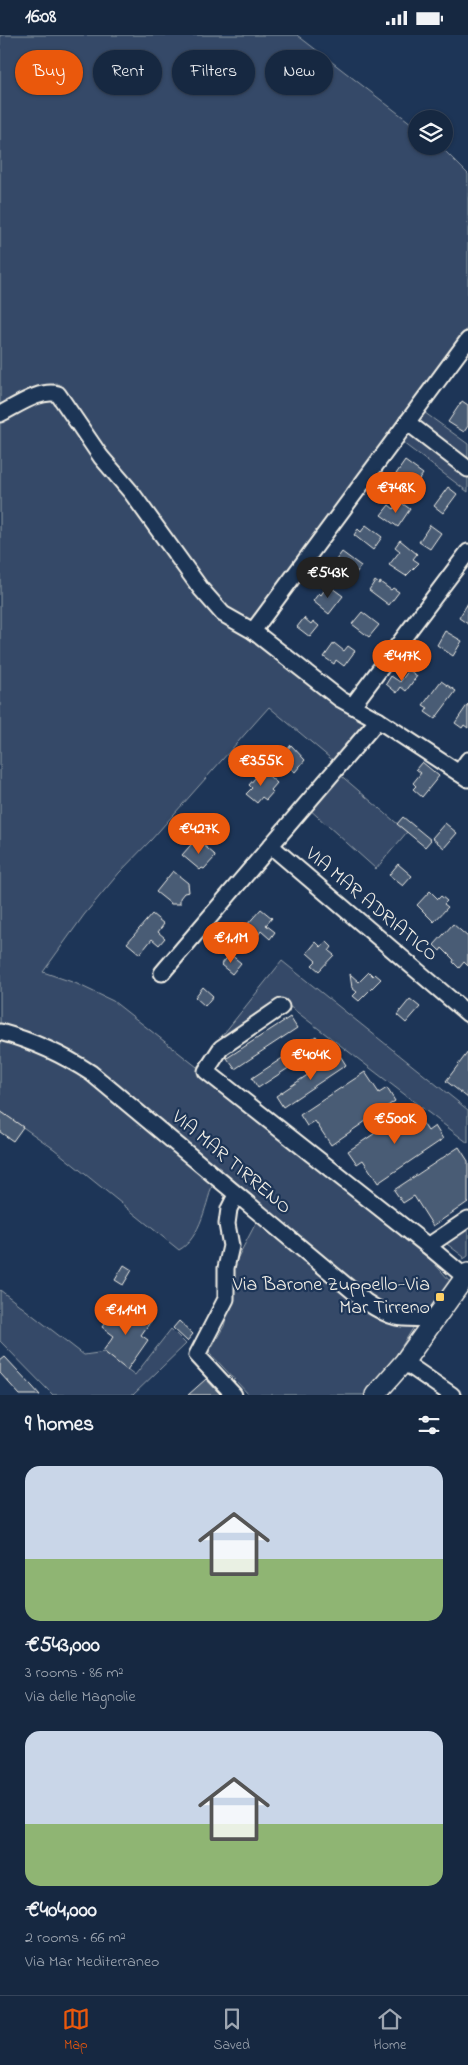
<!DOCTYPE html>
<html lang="en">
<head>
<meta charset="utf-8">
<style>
	:root { --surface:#162841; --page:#1f3048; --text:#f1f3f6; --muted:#9ea6b1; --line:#35445a; --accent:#ea580c }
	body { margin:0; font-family:"Indie Flower",sans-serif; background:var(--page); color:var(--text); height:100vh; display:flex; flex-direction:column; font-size:19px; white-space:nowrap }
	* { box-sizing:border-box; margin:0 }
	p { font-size:16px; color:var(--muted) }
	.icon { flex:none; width:28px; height:28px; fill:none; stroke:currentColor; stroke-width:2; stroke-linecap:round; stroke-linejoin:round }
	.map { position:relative; height:1360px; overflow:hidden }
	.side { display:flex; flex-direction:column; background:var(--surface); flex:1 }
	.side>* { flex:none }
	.hud { position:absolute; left:15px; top:15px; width:439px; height:45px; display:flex; gap:10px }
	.tools { position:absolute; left:408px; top:75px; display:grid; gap:10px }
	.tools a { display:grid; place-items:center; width:45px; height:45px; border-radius:50%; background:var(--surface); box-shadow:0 1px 4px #0004,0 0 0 1px var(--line); font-size:25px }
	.price { position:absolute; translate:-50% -42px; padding:0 11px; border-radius:18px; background:var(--accent); color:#fff; font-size:16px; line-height:32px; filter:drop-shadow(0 1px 2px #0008) }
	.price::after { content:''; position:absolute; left:50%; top:30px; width:15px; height:11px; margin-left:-8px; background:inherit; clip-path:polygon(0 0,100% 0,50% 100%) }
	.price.active { background:#222; color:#fff }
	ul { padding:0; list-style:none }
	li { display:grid; align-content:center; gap:10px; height:265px; padding:0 25px }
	li span { display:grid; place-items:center; height:155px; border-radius:15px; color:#555 }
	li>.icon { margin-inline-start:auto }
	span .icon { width:90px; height:90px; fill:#fffc; stroke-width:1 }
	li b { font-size:21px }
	h2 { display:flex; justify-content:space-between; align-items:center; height:60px; padding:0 25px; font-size:21px }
	.pill { padding:0 18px; border-radius:22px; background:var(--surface); box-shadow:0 1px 4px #0004,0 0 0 1px var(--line); font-size:18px; line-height:45px }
	.pill.active { background:var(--accent); color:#fff }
	.status { display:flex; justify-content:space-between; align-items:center; height:35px; padding:0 25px; background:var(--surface); direction:ltr }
	.status svg { height:14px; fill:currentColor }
	.menu { display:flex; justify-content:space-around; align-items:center; height:70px; border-top:1px solid var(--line); background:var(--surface); font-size:14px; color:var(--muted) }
	.menu a { display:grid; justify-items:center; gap:2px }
	.menu .active { color:var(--accent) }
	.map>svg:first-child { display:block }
	.green { fill:#354a67; stroke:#949ea8 }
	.building { fill:#485b74; stroke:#f4f1e8 }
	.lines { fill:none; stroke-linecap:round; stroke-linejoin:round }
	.minor-casing { stroke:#f4f1e8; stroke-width:19 }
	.major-casing { stroke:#f4f1e8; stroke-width:22 }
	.minor { stroke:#1d3557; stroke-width:15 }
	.major { stroke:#1d3557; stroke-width:19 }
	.poi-dot { fill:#ffd166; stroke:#1d3557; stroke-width:2 }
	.labels { text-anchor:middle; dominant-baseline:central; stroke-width:4.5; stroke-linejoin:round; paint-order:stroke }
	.street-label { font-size:20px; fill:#f4f1e8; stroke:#1d3557 }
	.poi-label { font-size:20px; fill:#f4f1e8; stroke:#1d3557; text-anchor:end }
</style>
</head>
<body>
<div class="status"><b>16:08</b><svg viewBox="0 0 49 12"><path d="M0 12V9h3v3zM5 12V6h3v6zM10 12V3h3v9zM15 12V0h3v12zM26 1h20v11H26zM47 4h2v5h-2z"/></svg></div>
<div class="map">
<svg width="468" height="1360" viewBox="0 0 468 1360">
	<rect width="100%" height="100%" fill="#1d3557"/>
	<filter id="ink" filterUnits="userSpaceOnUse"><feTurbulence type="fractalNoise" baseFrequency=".02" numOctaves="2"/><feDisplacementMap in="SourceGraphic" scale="10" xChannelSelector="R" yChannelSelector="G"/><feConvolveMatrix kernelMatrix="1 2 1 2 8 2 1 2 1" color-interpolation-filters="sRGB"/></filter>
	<g filter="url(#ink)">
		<g class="green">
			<path d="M 0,0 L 297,0 L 416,92 L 416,111 L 440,111 L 468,139 L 468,292 L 423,356 L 340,464 L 343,465 L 254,585 L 249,587 L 225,575 L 204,551 L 67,363 L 60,350 L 56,348 L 49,351 L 0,376 Z"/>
			<path d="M 38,364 L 56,365 L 244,598 L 371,689 L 336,728 L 269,672 L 151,805 L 119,838 L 84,880 L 43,937 L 75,948 L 113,966 L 197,1032 L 282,926 L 468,1075 L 468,1108 L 289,971 L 219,1009 L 198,1038 L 434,1228 L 450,1246 C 424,1282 427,1283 383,1272 L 113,1051 L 0,992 L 0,384 Z"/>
			<path d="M 421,375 L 468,409 L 468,428 L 420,388 L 418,380 Z"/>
			<path d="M 410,398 L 468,438 L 468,457 L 399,405 L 405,399 Z"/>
			<path d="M 338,738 L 407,797 L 376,834 L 308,773 Z"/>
			<path d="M 0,1002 L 83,1037 L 214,1145 C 206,1167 201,1203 179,1215 L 54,1114 L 0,1076 Z"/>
			<path d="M 259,1182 L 375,1277 L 415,1290 L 395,1322 L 364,1360 L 249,1360 L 209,1317 L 224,1291 L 229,1272 L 231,1241 L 237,1224 Z"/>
			<path d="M 468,1189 L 468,1221 L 462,1225 L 464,1222 L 443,1206 Z"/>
			<path d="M 0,1255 L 84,1320 L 105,1317 L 135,1340 L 171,1294 L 186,1309 L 133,1360 L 53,1360 L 0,1306 Z"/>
		</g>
		<g class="building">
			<path d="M 462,366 L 468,370 L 468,391 L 464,397 L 448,387 Z"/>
			<path d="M 405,426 L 423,439 L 414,451 L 396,439 Z"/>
			<path d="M 448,452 L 457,459 L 443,478 L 434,471 Z"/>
			<path d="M 399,466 L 410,474 L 398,492 L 381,480 L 389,470 L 394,474 Z"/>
			<path d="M 366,490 L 382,502 L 373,515 L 354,500 L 358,494 L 361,497 Z"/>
			<path d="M 430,490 L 441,498 L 430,514 L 419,507 Z"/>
			<path d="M 400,505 L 417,519 L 413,524 L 419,528 L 406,541 L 389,530 L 400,516 L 395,512 Z"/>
			<path d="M 342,517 L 361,531 L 356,538 L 348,533 L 342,542 L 330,533 Z"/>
			<path d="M 375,546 L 379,549 L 380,547 L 391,555 L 393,553 L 399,557 L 389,570 L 369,555 Z"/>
			<path d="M 328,550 L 343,561 L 329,579 L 313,566 L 319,558 L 321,560 Z"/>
			<path d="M 468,568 L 468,589 L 459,583 Z"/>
			<path d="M 362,577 L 379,590 L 369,602 L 352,589 Z"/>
			<path d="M 304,583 L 311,589 L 313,586 L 319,591 L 310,602 L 297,592 Z"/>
			<path d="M 445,596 L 462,606 L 453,621 L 437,610 Z"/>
			<path d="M 334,608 L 344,616 L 348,611 L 355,616 L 344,631 L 336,625 L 334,629 L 324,622 Z"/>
			<path d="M 409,635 L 417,641 L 406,656 L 401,652 L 397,658 L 386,649 L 391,641 L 400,647 Z"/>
			<path d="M 441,646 L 456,656 L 435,684 L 425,677 L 428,673 L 423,670 Z"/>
			<path d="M 468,669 L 468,693 L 464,690 L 462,693 L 455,688 Z"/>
			<path d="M 291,710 L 305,725 L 295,737 L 280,724 Z"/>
			<path d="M 422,727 L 439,741 L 422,762 L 413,754 L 416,751 L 413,748 L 421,738 L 416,734 Z"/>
			<path d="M 262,735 L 277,748 L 271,755 L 273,757 L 266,765 L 262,762 L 257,768 L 246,759 L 252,753 L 249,750 Z"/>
			<path d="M 403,782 L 431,805 L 425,812 L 397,789 Z"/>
			<path d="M 445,788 L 457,798 L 444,813 L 432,803 Z"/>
			<path d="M 196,804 L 214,819 L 215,822 L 204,834 L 202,833 L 200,835 L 182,820 Z"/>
			<path d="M 398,829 L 412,841 L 403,851 L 389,840 Z"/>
			<path d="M 173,836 L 188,848 L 189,857 L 184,858 L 180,863 L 180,869 L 171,869 L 156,857 Z"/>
			<path d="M 430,856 L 438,864 L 441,861 L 447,866 L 444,869 L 448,872 L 434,887 L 417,870 Z"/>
			<path d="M 261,874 L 272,883 L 266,890 L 275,897 L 270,904 L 261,896 L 257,902 L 245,892 Z"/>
			<path d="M 152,879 L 164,889 L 158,897 L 165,903 L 159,910 L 152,904 L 140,919 L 127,908 Z"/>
			<path d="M 453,889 L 468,902 L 468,931 L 464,927 L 459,933 L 453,927 L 454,925 L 442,913 L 440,916 L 434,910 Z"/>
			<path d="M 326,906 L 332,912 L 329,916 L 334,920 L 319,936 L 312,930 L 316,926 L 307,918 L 316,907 L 321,912 Z"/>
			<path d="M 230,919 L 241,928 L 232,939 L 221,930 Z"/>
			<path d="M 369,937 L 373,941 L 375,939 L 381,944 L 359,966 L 353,961 L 357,957 L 352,953 L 350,939 L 359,947 Z"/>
			<path d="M 203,952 L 213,961 L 205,971 L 195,962 Z"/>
			<path d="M 410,964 L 420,972 L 406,988 L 397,980 Z"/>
			<path d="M 290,982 L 297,993 L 235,1034 L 227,1023 Z"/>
			<path d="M 316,1001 L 322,1011 L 258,1053 L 252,1043 Z"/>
			<path d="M 468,1017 L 468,1063 L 446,1046 Z"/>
			<path d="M 339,1019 L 346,1030 L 283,1072 L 276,1061 Z"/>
			<path d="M 365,1037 L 379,1058 L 387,1053 L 395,1066 L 331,1110 L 315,1086 L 307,1091 L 300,1080 Z"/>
			<path d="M 413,1073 L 428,1096 L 435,1091 L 443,1104 L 378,1148 L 363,1125 L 357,1129 L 348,1116 Z"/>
			<path d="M 0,1076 L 23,1092 L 13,1106 L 0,1097 Z"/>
			<path d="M 459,1112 L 468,1126 L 468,1167 L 433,1191 L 414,1161 L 403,1168 L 394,1155 Z"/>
			<path d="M 124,1230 L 132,1235 L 123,1250 L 115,1245 Z"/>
			<path d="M 128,1269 L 151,1286 L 141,1300 L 148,1305 L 127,1335 L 103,1316 L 114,1301 L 102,1292 L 108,1284 L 111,1286 L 116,1279 L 119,1281 Z"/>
			<path d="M 179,1286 L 193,1299 L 187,1306 L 173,1293 Z"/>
			<path d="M 5,1322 L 32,1351 L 40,1360 L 20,1360 L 0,1338 L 0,1326 Z"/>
			<path d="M 206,1344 L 221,1360 L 188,1360 Z"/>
		</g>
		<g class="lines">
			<defs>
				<g id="minor">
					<path d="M 0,379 C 17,371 39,354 58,359 L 101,422 L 131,457 L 201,554 L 223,579 L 253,596 L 340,664 L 378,685 L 468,744"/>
					<path d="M 407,387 L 468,434"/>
					<path d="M 253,596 L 468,305"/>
					<path d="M 353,670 L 468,517"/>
					<path d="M 459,738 L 468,725"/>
					<path d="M 271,811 L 468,979"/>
					<path d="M 162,938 L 378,685"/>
					<path d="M 281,972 L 221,1013 L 206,1036 L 428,1211 L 465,1242"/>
					<path d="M 0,997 C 33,1006 62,1019 91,1038 L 366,1267 C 395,1286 401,1284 434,1283"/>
					<path d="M 428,1211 L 468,1184"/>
					<path d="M 404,1327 L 452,1360"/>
					<path d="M 234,1360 L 197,1320 L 226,1264 L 226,1233 L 231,1211 L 227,1189 L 229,1174 L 236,1160"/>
				</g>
				<path id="major" d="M 375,1360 L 404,1327 L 468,1238"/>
			</defs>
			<use href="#minor" class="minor-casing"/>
			<use href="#major" class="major-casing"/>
			<use href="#minor" class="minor"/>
			<use href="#major" class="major"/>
		</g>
	</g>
	<rect class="poi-dot" x="435" y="1257" width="10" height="10" rx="2.5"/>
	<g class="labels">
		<g class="street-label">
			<text transform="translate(371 870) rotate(40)">VIA MAR ADRIATICO</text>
			<text transform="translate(231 1128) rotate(40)">VIA MAR TIRRENO</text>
		</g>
		<g class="poi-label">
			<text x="430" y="1250">Via Barone Zuppello-Via<tspan x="430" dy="23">Mar Tirreno</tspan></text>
		</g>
	</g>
</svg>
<div class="tools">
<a><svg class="icon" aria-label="layers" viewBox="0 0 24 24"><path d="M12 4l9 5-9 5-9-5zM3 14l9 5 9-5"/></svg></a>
</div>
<b class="price" style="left:396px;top:479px">€748K</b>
<b class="price active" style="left:328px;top:564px">€543K</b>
<b class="price" style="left:402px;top:647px">€417K</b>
<b class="price" style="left:261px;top:752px">€355K</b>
<b class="price" style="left:199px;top:820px">€427K</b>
<b class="price" style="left:231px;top:929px">€1.1M</b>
<b class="price" style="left:311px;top:1046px">€404K</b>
<b class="price" style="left:395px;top:1110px">€500K</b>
<b class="price" style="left:126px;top:1301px">€1.14M</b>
<div class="hud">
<a class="pill active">Buy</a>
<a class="pill">Rent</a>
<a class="pill">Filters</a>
<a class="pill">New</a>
</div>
</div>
<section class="side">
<h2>9 homes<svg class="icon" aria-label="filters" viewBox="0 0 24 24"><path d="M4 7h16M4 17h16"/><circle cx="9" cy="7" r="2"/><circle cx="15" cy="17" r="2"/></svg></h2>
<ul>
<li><span style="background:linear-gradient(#c9d6e8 60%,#8fb573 0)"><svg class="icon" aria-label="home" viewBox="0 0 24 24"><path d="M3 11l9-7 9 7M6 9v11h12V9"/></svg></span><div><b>€543,000</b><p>3 rooms · 86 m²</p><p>Via delle Magnolie</p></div></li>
<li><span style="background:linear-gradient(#c9d6e8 60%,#8fb573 0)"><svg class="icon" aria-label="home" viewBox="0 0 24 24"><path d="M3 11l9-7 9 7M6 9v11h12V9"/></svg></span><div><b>€404,000</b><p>2 rooms · 66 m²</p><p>Via Mar Mediterraneo</p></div></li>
</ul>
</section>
<nav class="menu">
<a class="active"><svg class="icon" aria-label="map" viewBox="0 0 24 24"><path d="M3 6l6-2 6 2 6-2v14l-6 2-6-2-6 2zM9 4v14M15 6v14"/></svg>Map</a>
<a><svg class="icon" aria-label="saved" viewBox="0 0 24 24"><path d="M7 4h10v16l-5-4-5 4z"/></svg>Saved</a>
<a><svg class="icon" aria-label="home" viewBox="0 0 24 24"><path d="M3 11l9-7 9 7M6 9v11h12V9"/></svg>Home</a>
</nav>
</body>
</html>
